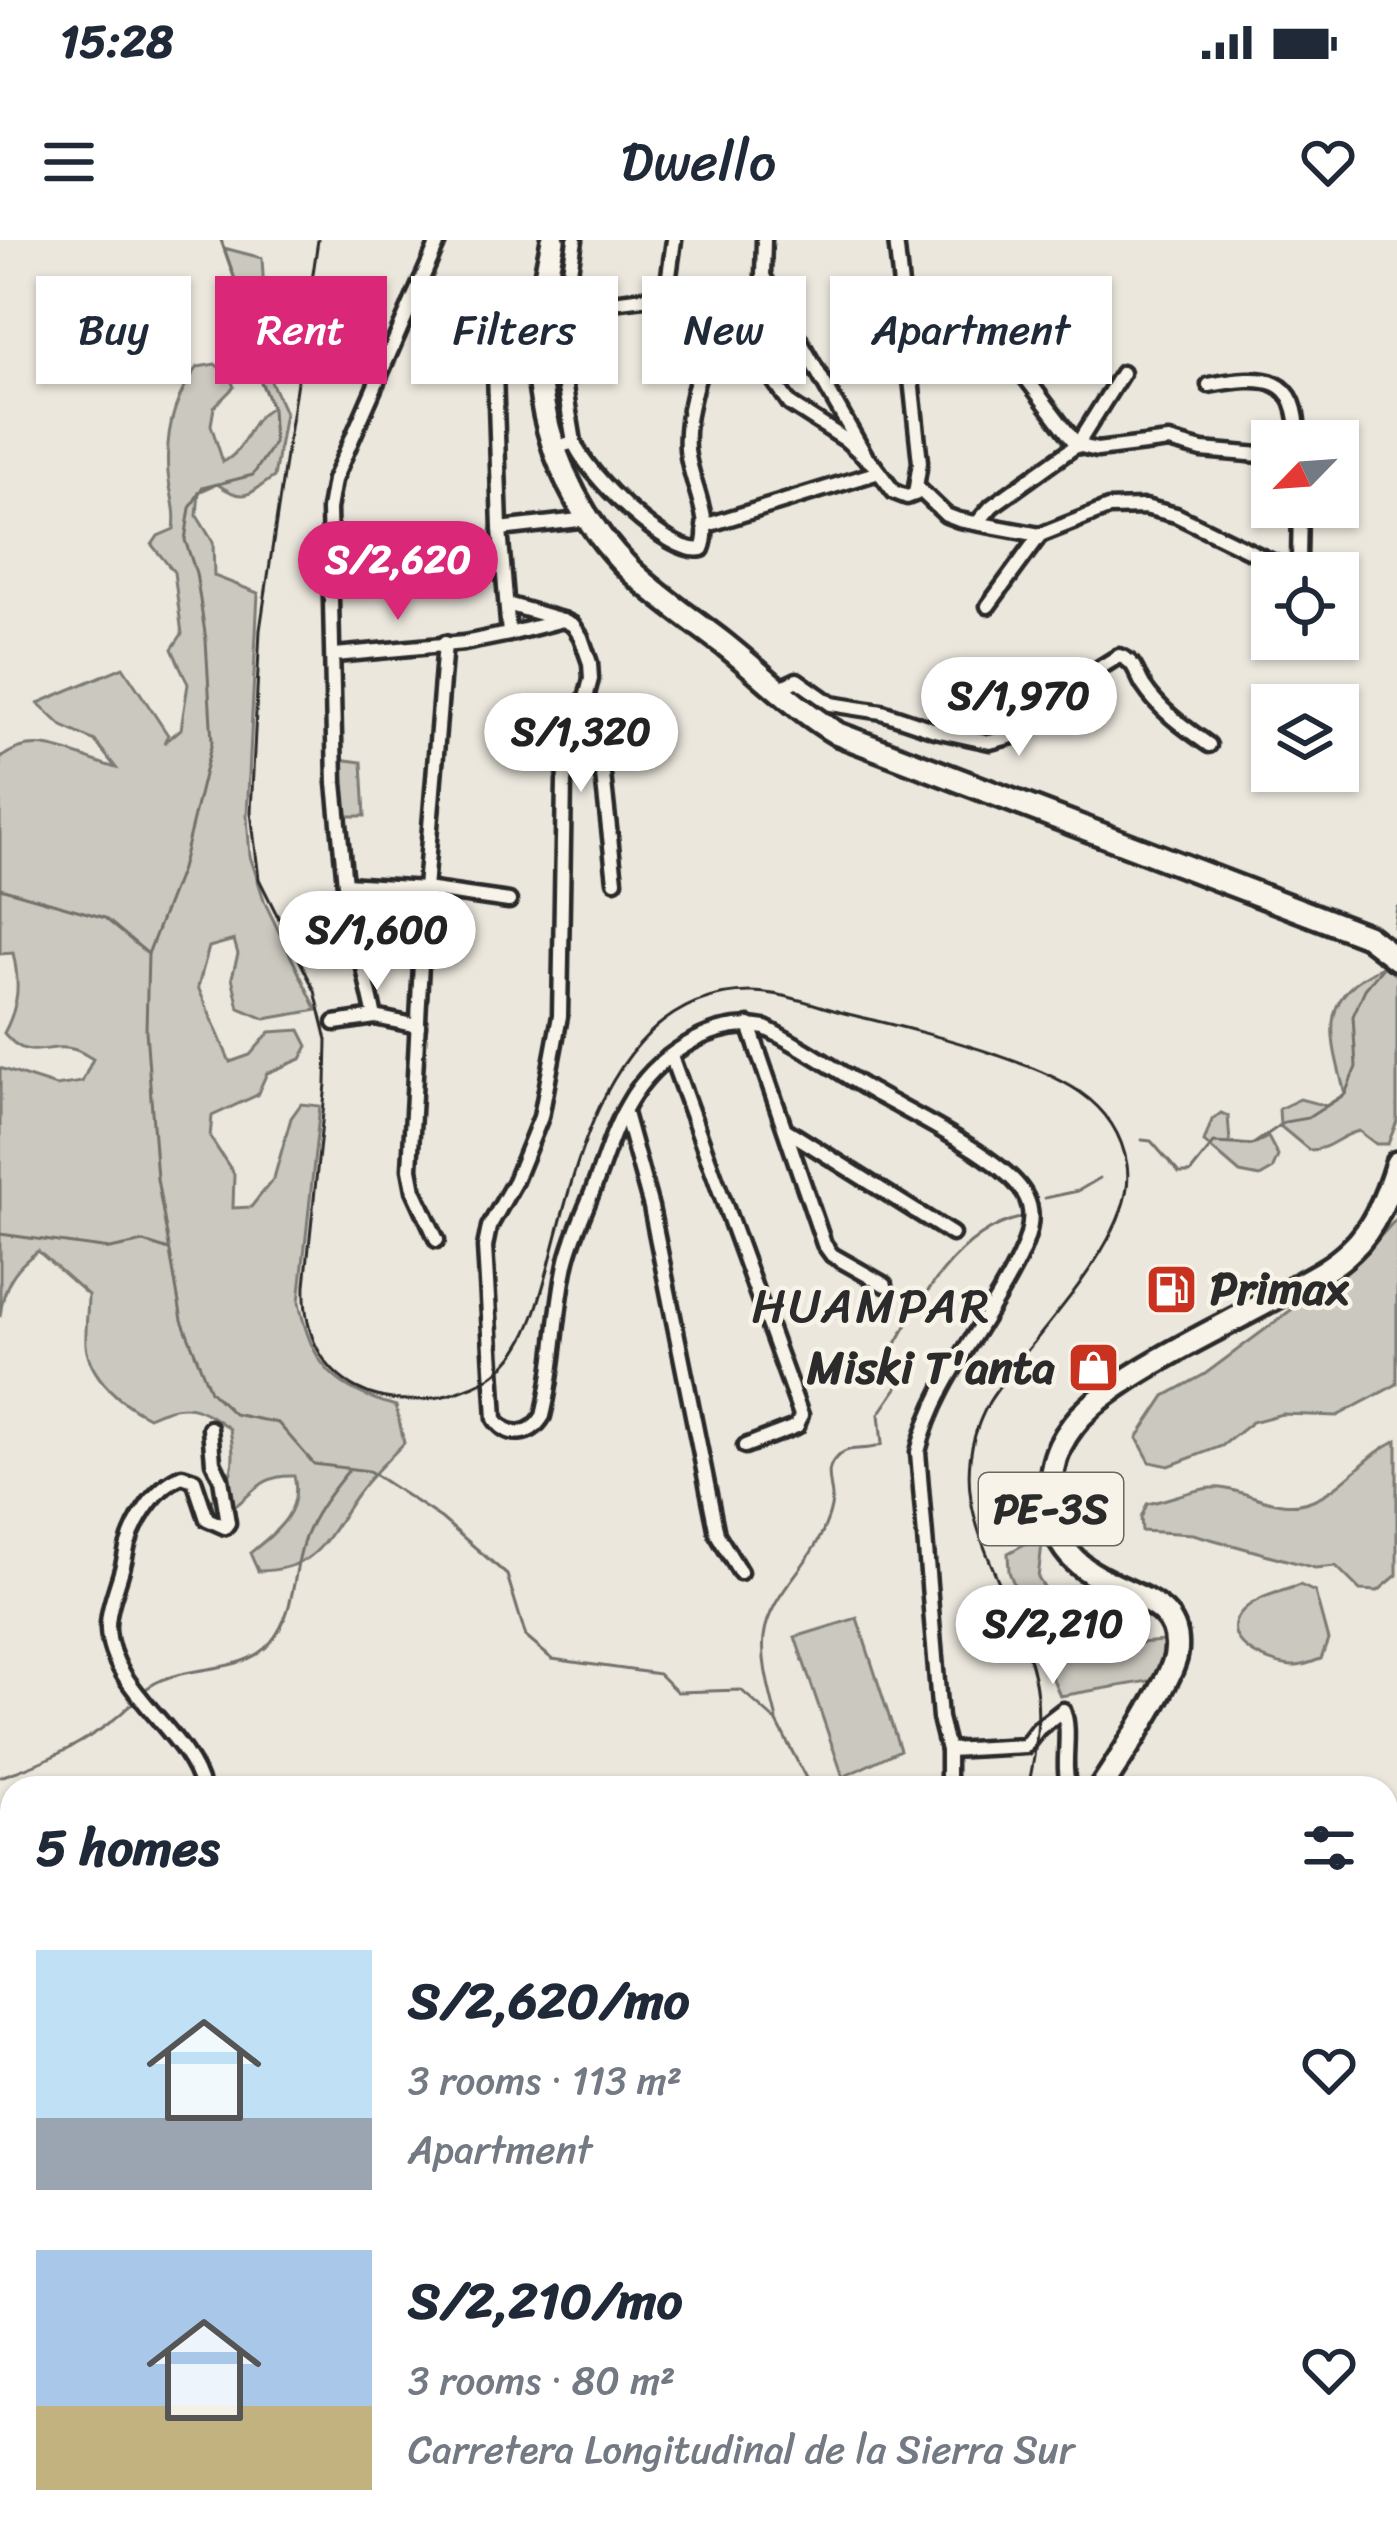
<!DOCTYPE html>
<html lang="en">
<head>
<meta charset="utf-8">
<style>
	:root { --surface:#fff; --page:#f2f2f3; --text:#1f2937; --muted:#747a83; --accent:#db2777 }
	body { margin:0; font-family:Sriracha,sans-serif; background:var(--page); color:var(--text); height:100vh; display:flex; flex-direction:column; font-size:45px; white-space:nowrap }
	* { box-sizing:border-box; margin:0 }
	p { font-size:39px; color:var(--muted) }
	.icon { flex:none; width:66px; height:66px; fill:none; stroke:currentColor; stroke-width:2; stroke-linecap:round; stroke-linejoin:round }
	.map { position:relative; flex:1; overflow:hidden }
	.details { position:absolute; left:0px; top:1536px; width:1398px; height:771px; display:flex; flex-direction:column; background:var(--surface); border-radius:36px 36px 0 0; box-shadow:0 3px 9px #0004 }
	.details>* { flex:none }
	.banner { position:absolute; left:36px; top:36px; width:1326px; height:108px; display:flex; gap:24px }
	.needle { width:78px; rotate:245deg }
	.fabs { position:absolute; left:1251px; top:180px; display:grid; gap:24px }
	.fabs a { display:grid; place-items:center; width:108px; height:108px; border-radius:0px; background:var(--surface); box-shadow:0 3px 9px #0004; font-size:60px }
	.price { position:absolute; translate:-50% -102px; padding:0 27px; border-radius:42px; background:#fff; color:#222; font-size:39px; line-height:78px; filter:drop-shadow(0 3px 6px #0008) }
	.price::after { content:''; position:absolute; left:50%; top:72px; width:36px; height:27px; margin-left:-18px; background:inherit; clip-path:polygon(0 0,100% 0,50% 100%) }
	.price.active { background:var(--accent); color:#fff }
	ul { padding:0; list-style:none }
	li { display:flex; align-items:center; gap:36px; height:300px; padding:0 36px }
	li span { display:grid; place-items:center; flex:none; width:336px; height:240px; border-radius:0px; color:#555 }
	li>.icon { margin-inline-start:auto }
	span .icon { width:144px; height:144px; fill:#fffc; stroke-width:1 }
	li b { font-size:51px }
	h2 { display:flex; justify-content:space-between; align-items:center; height:144px; padding:0 36px; font-size:51px }
	.pill { padding:0 42px; border-radius:0px; background:var(--surface); box-shadow:0 3px 9px #0004; font-size:42px; line-height:108px }
	.pill.active { background:var(--accent); color:#fff }
	.status { display:flex; justify-content:space-between; align-items:center; height:84px; padding:0 60px; background:var(--surface); direction:ltr }
	.status svg { height:33px; fill:currentColor }
	header { display:flex; justify-content:space-between; align-items:center; height:156px; padding:0 36px; background:var(--surface); font-size:54px; font-weight:600 }
	.map>svg:first-child { display:block }
	.green { fill:#cbc8bf; stroke:#7b7a75; stroke-width:3 }
	.lines { fill:none; stroke-linecap:round; stroke-linejoin:round }
	.stream { stroke:#72716c; stroke-width:3 }
	.minor-casing { stroke:#2b2b2b; stroke-width:21 }
	.tertiary-casing { stroke:#2b2b2b; stroke-width:26 }
	.trunk-casing { stroke:#2b2b2b; stroke-width:30 }
	.minor { stroke:#f7f3e8; stroke-width:12 }
	.tertiary { stroke:#f7f3e8; stroke-width:16 }
	.trunk { stroke:#f7f3e8; stroke-width:21 }
	.rail { stroke:#2b2b2b; stroke-width:3 }
	.labels { text-anchor:middle; dominant-baseline:central; stroke-width:9; stroke-linejoin:round; paint-order:stroke }
	.shield { fill:#f7f3e8; stroke:#686764; stroke-width:3 }
	.shield-label { font-size:42px; font-weight:bold; fill:#2b2b2b }
	.poi-label { font-size:45px; font-weight:bold; fill:#2b2b2b; stroke:#f7f3e8; text-anchor:start }
	.neighbourhood-label { font-size:48px; letter-spacing:3px; fill:#2b2b2b; stroke:#f7f3e8 }
</style>
</head>
<body>
<div class="status"><b>15:28</b><svg viewBox="0 0 49 12"><path d="M0 12V9h3v3zM5 12V6h3v6zM10 12V3h3v9zM15 12V0h3v12zM26 1h20v11H26zM47 4h2v5h-2z"/></svg></div>
<header><svg class="icon" aria-label="menu" viewBox="0 0 24 24"><path d="M4 6h16M4 12h16M4 18h16"/></svg>Dwello<svg class="icon" aria-label="heart" viewBox="0 0 24 24"><path d="M12 20l-8-8c-3-5 5-10 8-4 3-6 11-1 8 4z"/></svg></header>
<div class="map">
<svg width="1397" height="2305" viewBox="0 0 1397 2305">
	<rect width="100%" height="100%" fill="#ebe7dd"/>
	<filter id="ink" filterUnits="userSpaceOnUse"><feTurbulence type="fractalNoise" baseFrequency=".00833" numOctaves="2"/><feDisplacementMap in="SourceGraphic" scale="24" xChannelSelector="R" yChannelSelector="G"/><feConvolveMatrix kernelMatrix="1 2 1 2 8 2 1 2 1" color-interpolation-filters="sRGB"/></filter>
	<g filter="url(#ink)">
		<g class="green">
			<path d="M 224,8 L 262,18 L 269,137 L 285,173 L 274,237 C 248,254 246,264 217,244 L 199,252 L 197,276 L 213,302 L 214,336 L 258,353 L 247,576 L 250,616 L 265,663 L 317,770 L 265,779 L 239,768 L 232,737 L 238,714 L 234,700 L 209,707 L 198,747 L 230,822 L 250,815 L 270,792 L 300,790 L 308,806 L 301,819 L 267,833 L 257,855 L 212,876 L 210,897 L 234,934 L 233,968 L 251,967 L 274,938 L 291,878 L 301,864 L 320,866 L 299,1062 C 311,1125 334,1149 396,1166 L 404,1203 C 389,1219 371,1235 358,1253 C 326,1296 321,1330 258,1331 L 250,1313 C 276,1292 303,1272 294,1236 C 250,1234 252,1268 210,1277 L 207,1265 C 235,1238 236,1226 230,1189 C 198,1166 186,1159 148,1177 C 122,1164 89,1137 86,1105 C 85,1089 88,1071 88,1055 L 38,1011 C 14,1028 3,1046 0,1077 L 0,828 L 56,846 L 82,842 L 93,819 C 87,816 82,812 76,810 C 48,801 29,825 4,793 C 19,765 20,744 13,713 L 0,714 L 0,519 C 35,489 75,517 116,528 L 95,501 L 62,486 L 38,463 L 123,427 L 168,495 L 164,503 L 181,489 L 188,444 L 172,409 L 182,394 L 174,332 L 152,305 L 158,296 L 174,289 C 177,268 170,254 168,233 C 165,193 173,158 198,127 L 215,124 L 229,135 L 234,147 L 214,167 L 211,185 L 223,222 C 248,210 246,180 272,167 L 239,91 L 238,48 Z"/>
			<path d="M 339,519 L 362,522 L 365,576 L 343,576 Z"/>
			<path d="M 1384,726 L 1397,736 L 1397,881 L 1388,904 L 1376,904 L 1359,891 C 1338,896 1330,910 1309,910 L 1280,886 L 1279,869 L 1300,859 L 1326,866 L 1345,854 C 1330,794 1316,757 1384,726 Z"/>
			<path d="M 1221,873 L 1228,876 L 1230,903 L 1252,905 L 1268,897 L 1278,916 L 1272,930 L 1260,937 L 1240,933 L 1204,902 L 1212,880 Z"/>
			<path d="M 1397,978 L 1397,1144 L 1337,1176 L 1282,1174 L 1252,1182 L 1222,1206 L 1169,1226 L 1150,1222 L 1137,1198 L 1165,1156 L 1205,1134 L 1361,1018 Z"/>
			<path d="M 1397,1200 L 1397,1335 L 1378,1351 L 1360,1350 L 1336,1326 L 1315,1328 L 1193,1294 L 1142,1291 L 1141,1278 L 1147,1264 C 1169,1260 1200,1246 1221,1248 C 1253,1252 1280,1274 1313,1260 C 1346,1246 1367,1214 1397,1200 Z"/>
			<path d="M 1036,1298 L 1042,1304 L 1038,1338 L 1048,1354 L 1102,1394 L 1126,1404 L 1164,1401 L 1173,1411 L 1155,1440 L 1060,1456 L 1009,1332 L 1008,1313 Z"/>
			<path d="M 1300,1345 L 1315,1352 L 1328,1400 L 1321,1419 C 1311,1422 1302,1427 1292,1426 C 1271,1425 1219,1404 1239,1375 C 1252,1357 1281,1352 1300,1345 Z"/>
			<path d="M 857,1378 L 900,1510 L 843,1537 L 795,1397 Z"/>
			<path d="M 1397,1609 L 1397,1947 L 1386,1944 L 1386,1621 Z"/>
			<path d="M 0,1770 L 12,1807 L 12,2295 L 274,2295 L 273,2300 L 251,2305 L 0,2305 Z"/>
		</g>
		<g class="lines">
			<g class="stream">
				<path d="M 221,0 L 238,48 L 239,91 L 272,168 L 274,203 L 253,235 L 202,248 L 190,268 L 185,300 L 196,333 L 206,400 L 212,502 L 181,629 L 148,714 L 146,790 L 157,939 L 182,1080 L 210,1151 L 234,1174 L 278,1183 L 314,1224 L 369,1231 L 441,1278 L 507,1335 L 526,1397 L 552,1419 L 659,1434 L 677,1452 L 741,1450 L 777,1482 L 811,1548"/>
				<path d="M 0,648 L 105,678 L 148,714"/>
				<path d="M 1394,687 L 1397,667"/>
				<path d="M 1142,900 L 1151,901 L 1179,933 L 1190,933 L 1214,903 L 1252,905 L 1285,882 L 1308,878 L 1345,854 L 1356,827 L 1353,776 L 1365,749 L 1384,726"/>
				<path d="M 1045,958 L 1078,951 L 1100,938"/>
				<path d="M 0,994 L 110,1009 L 144,1002 L 169,1010"/>
				<path d="M 142,1452 C 179,1420 240,1439 271,1402 C 294,1375 293,1335 303,1303 C 312,1276 330,1253 348,1231"/>
				<path d="M 777,1480 C 771,1454 761,1424 764,1397 C 768,1358 807,1328 822,1293 C 827,1281 832,1270 832,1257 C 831,1241 823,1228 839,1215 C 852,1204 868,1213 882,1204 L 879,1174 L 899,1145 L 891,1113 C 918,1062 959,991 1020,978"/>
				<path d="M 0,1537 C 47,1522 102,1496 136,1459"/>
				<path d="M 0,2028 L 12,2033"/>
				<path d="M 1386,2232 L 1397,2229"/>
				<path d="M 980,2295 L 982,2305"/>
				<path d="M 1293,2295 L 1305,2305"/>
				<path d="M 1315,2295 L 1315,2305"/>
				<path d="M 1254,2305 L 1252,2298 L 1257,2295"/>
			</g>
			<defs>
				<g id="minor">
					<path d="M 764,0 L 763,36 L 865,215"/>
					<path d="M 564,68 L 575,0"/>
					<path d="M 539,78 L 563,80 L 564,68 L 660,56 L 668,43 L 674,0"/>
					<path d="M 563,80 L 565,148 L 574,202"/>
					<path d="M 1000,86 L 1026,138 L 1077,205 L 1097,210 L 1169,201 L 1202,210 L 1272,216"/>
					<path d="M 1209,145 C 1266,135 1299,134 1298,201"/>
					<path d="M 554,208 L 574,202 C 585,233 670,317 702,309 C 714,281 689,239 687,209 C 684,170 702,126 714,90 L 725,85 L 737,88 L 790,164 L 846,200 L 873,224 L 894,252 L 907,257 L 915,254 L 920,222 L 896,0"/>
					<path d="M 918,248 L 946,275 L 959,280 L 1040,295 L 1108,268 L 1145,267 L 1176,275 L 1291,331 L 1299,320 L 1300,267"/>
					<path d="M 977,283 L 992,266 L 1077,205 L 1122,133"/>
					<path d="M 704,286 L 879,232"/>
					<path d="M 500,289 L 588,279"/>
					<path d="M 507,364 L 562,380"/>
					<path d="M 988,366 L 1040,295"/>
					<path d="M 509,394 L 563,380 L 573,385 L 581,397 L 590,423 L 591,439 L 564,541 L 560,776 L 541,877 L 515,941 L 489,987 L 485,1007 L 495,1179 C 509,1199 531,1196 543,1176 C 556,1125 555,1071 567,1020 C 573,996 584,973 593,950 C 604,922 612,891 628,864 C 654,818 711,778 765,788 C 802,806 834,829 868,849 C 906,872 1008,919 1026,957 C 1036,976 1028,999 1019,1018 C 988,1084 935,1140 918,1212 L 940,1478 L 948,1510 L 948,1548"/>
					<path d="M 335,415 L 464,403 L 509,394 L 500,289 L 493,68 L 487,56 L 480,51 L 415,57"/>
					<path d="M 780,448 L 797,440 L 831,464 L 882,472 L 935,490 L 990,502 L 1013,496 L 1065,466 L 1090,434 L 1119,416 C 1135,421 1135,431 1143,445 C 1160,471 1185,488 1209,505"/>
					<path d="M 588,458 L 597,482 L 615,641"/>
					<path d="M 345,644 L 425,649 L 509,661"/>
					<path d="M 375,777 L 345,644 L 335,543 L 329,269 L 334,240 L 439,0"/>
					<path d="M 335,783 L 375,777 L 418,786"/>
					<path d="M 749,785 L 824,1004 L 832,1015 L 885,1045"/>
					<path d="M 671,816 L 801,1175 L 797,1186 L 745,1206"/>
					<path d="M 625,873 L 651,967 L 717,1294 L 740,1332"/>
					<path d="M 788,891 L 952,994"/>
					<path d="M 437,1000 L 414,950 L 410,929 L 425,649 L 445,403"/>
					<path d="M 948,1510 L 1025,1506 L 1038,1489 L 1063,1470 C 1072,1493 1061,1523 1069,1548"/>
					<path d="M 202,1548 C 190,1494 110,1449 108,1389 C 107,1367 121,1339 125,1317 C 130,1287 153,1248 182,1236 L 194,1240 L 207,1279 L 225,1287 L 228,1283 L 221,1239 L 213,1222 L 210,1188"/>
					<path d="M 0,1856 L 12,1824"/>
					<path d="M 313,2295 L 329,2305"/>
					<path d="M 423,2295 L 438,2305"/>
					<path d="M 512,2295 L 526,2305"/>
					<path d="M 592,2295 L 606,2305"/>
					<path d="M 754,2295 L 761,2305"/>
					<path d="M 840,2295 L 840,2305"/>
					<path d="M 1010,2295 L 1011,2305"/>
					<path d="M 1104,2295 L 1106,2305"/>
					<path d="M 348,2305 L 354,2295"/>
					<path d="M 464,2305 L 471,2295"/>
					<path d="M 673,2305 L 730,2298"/>
				</g>
				<path id="tertiary" d="M 0,2303 L 2,2305"/>
				<g id="trunk">
					<path d="M 553,0 C 548,27 541,54 539,81 C 531,173 565,266 630,330 C 658,357 693,380 724,404 C 762,434 797,470 838,494 L 1367,696 L 1397,719"/>
					<path d="M 1101,1548 C 1118,1522 1173,1439 1176,1414 C 1187,1333 1053,1368 1050,1259 C 1050,1240 1052,1223 1060,1206 C 1076,1174 1102,1156 1131,1137 C 1179,1106 1232,1082 1282,1054 C 1306,1041 1332,1029 1351,1010 C 1375,988 1388,953 1397,923"/>
					<path d="M 1386,2033 L 1397,2033"/>
				</g>
			</defs>
			<use href="#minor" class="minor-casing"/>
			<use href="#tertiary" class="tertiary-casing"/>
			<use href="#trunk" class="trunk-casing"/>
			<use href="#minor" class="minor"/>
			<use href="#tertiary" class="tertiary"/>
			<use href="#trunk" class="trunk"/>
			<g class="rail">
				<path d="M 318,0 L 260,390 L 251,572 L 259,639 L 315,751 L 327,800 L 326,844 L 305,1045 C 301,1147 388,1183 474,1146 C 523,1125 535,1076 548,1029 C 576,923 611,752 751,752 C 783,752 817,766 848,774 C 898,786 948,798 997,815 C 1054,835 1116,856 1127,925 C 1139,997 1027,1101 989,1162 C 932,1264 1013,1340 1034,1437 C 1042,1474 1036,1511 1028,1548"/>
				<path d="M 1386,2129 L 1397,2138"/>
			</g>
		</g>
	</g>
	<defs>
		<symbol id="fuel-square" viewBox="-11 -11 22 22"><rect x="-9" y="-9" width="18" height="18" rx="4" fill="#c8321e" stroke="#f7f3e8"/><path d="M-5.5-6h7V0h2V4h1.3V-2.5L3-4.5l.8-.8L6-3V5H2.5V1h-1V6h-7ZM-4.2-4.7v3.2H.2V-4.7Z" fill="#fff"/></symbol>
		<symbol id="shop-square" viewBox="-11 -11 22 22"><rect x="-9" y="-9" width="18" height="18" rx="4" fill="#c8321e" stroke="#f7f3e8"/><path d="M-5-2.5h2.3a2.7 3.5 0 0 1 5.4 0H5L5.5 6h-11ZM-1.5-2.5h3a1.5 2.3 0 0 0-3 0Z" fill="#fff"/></symbol>
	</defs>
	<g fill-rule="evenodd">
		<use href="#fuel-square" x="1142" y="1020" width="59" height="59"/>
		<use href="#shop-square" x="1064" y="1098" width="59" height="59"/>
	</g>
	<g class="labels">
		<rect class="shield" x="979" y="1233" width="144" height="72" rx="9"/>
		<g class="shield-label">
			<text x="1051" y="1269">PE-3S</text>
		</g>
		<g class="poi-label">
			<text x="1210" y="1049">Primax</text>
			<text x="1055" y="1128" text-anchor="end">Miski T'anta</text>
		</g>
		<g class="neighbourhood-label">
			<text x="872" y="1065">HUAMPAR</text>
		</g>
	</g>
</svg>
<div class="fabs">
<a><svg class="needle" viewBox="-14 -14 28 28"><path d="M0-13l5 13h-10z" fill="#e53935"/><path d="M0 13l5-13h-10z" fill="#747a83"/></svg></a>
<a><svg class="icon" aria-label="locate" viewBox="0 0 24 24"><circle cx="12" cy="12" r="6"/><path d="M12 2v4M12 18v4M2 12h4M18 12h4"/></svg></a>
<a><svg class="icon" aria-label="layers" viewBox="0 0 24 24"><path d="M12 4l9 5-9 5-9-5zM3 14l9 5 9-5"/></svg></a>
</div>
<b class="price active" style="left:398px;top:383px">S/2,620</b>
<b class="price" style="left:1019px;top:519px">S/1,970</b>
<b class="price" style="left:581px;top:555px">S/1,320</b>
<b class="price" style="left:377px;top:753px">S/1,600</b>
<b class="price" style="left:1053px;top:1447px">S/2,210</b>
<div class="banner">
<a class="pill">Buy</a>
<a class="pill active">Rent</a>
<a class="pill">Filters</a>
<a class="pill">New</a>
<a class="pill">Apartment</a>
</div>
<section class="details">
<h2>5 homes<svg class="icon" aria-label="filters" viewBox="0 0 24 24"><path d="M4 7h16M4 17h16"/><circle cx="9" cy="7" r="2"/><circle cx="15" cy="17" r="2"/></svg></h2>
<ul>
<li><span style="background:linear-gradient(#bfe0f5 70%,#9aa5b1 0)"><svg class="icon" aria-label="home" viewBox="0 0 24 24"><path d="M3 11l9-7 9 7M6 9v11h12V9"/></svg></span><div><b>S/2,620/mo</b><p>3 rooms · 113 m²</p><p>Apartment</p></div><svg class="icon" aria-label="heart" viewBox="0 0 24 24"><path d="M12 20l-8-8c-3-5 5-10 8-4 3-6 11-1 8 4z"/></svg></li>
<li><span style="background:linear-gradient(#a9c7e8 65%,#c2b280 0)"><svg class="icon" aria-label="home" viewBox="0 0 24 24"><path d="M3 11l9-7 9 7M6 9v11h12V9"/></svg></span><div><b>S/2,210/mo</b><p>3 rooms · 80 m²</p><p>Carretera Longitudinal de la Sierra Sur</p></div><svg class="icon" aria-label="heart" viewBox="0 0 24 24"><path d="M12 20l-8-8c-3-5 5-10 8-4 3-6 11-1 8 4z"/></svg></li>
</ul>
</section>
</div>
</body>
</html>
